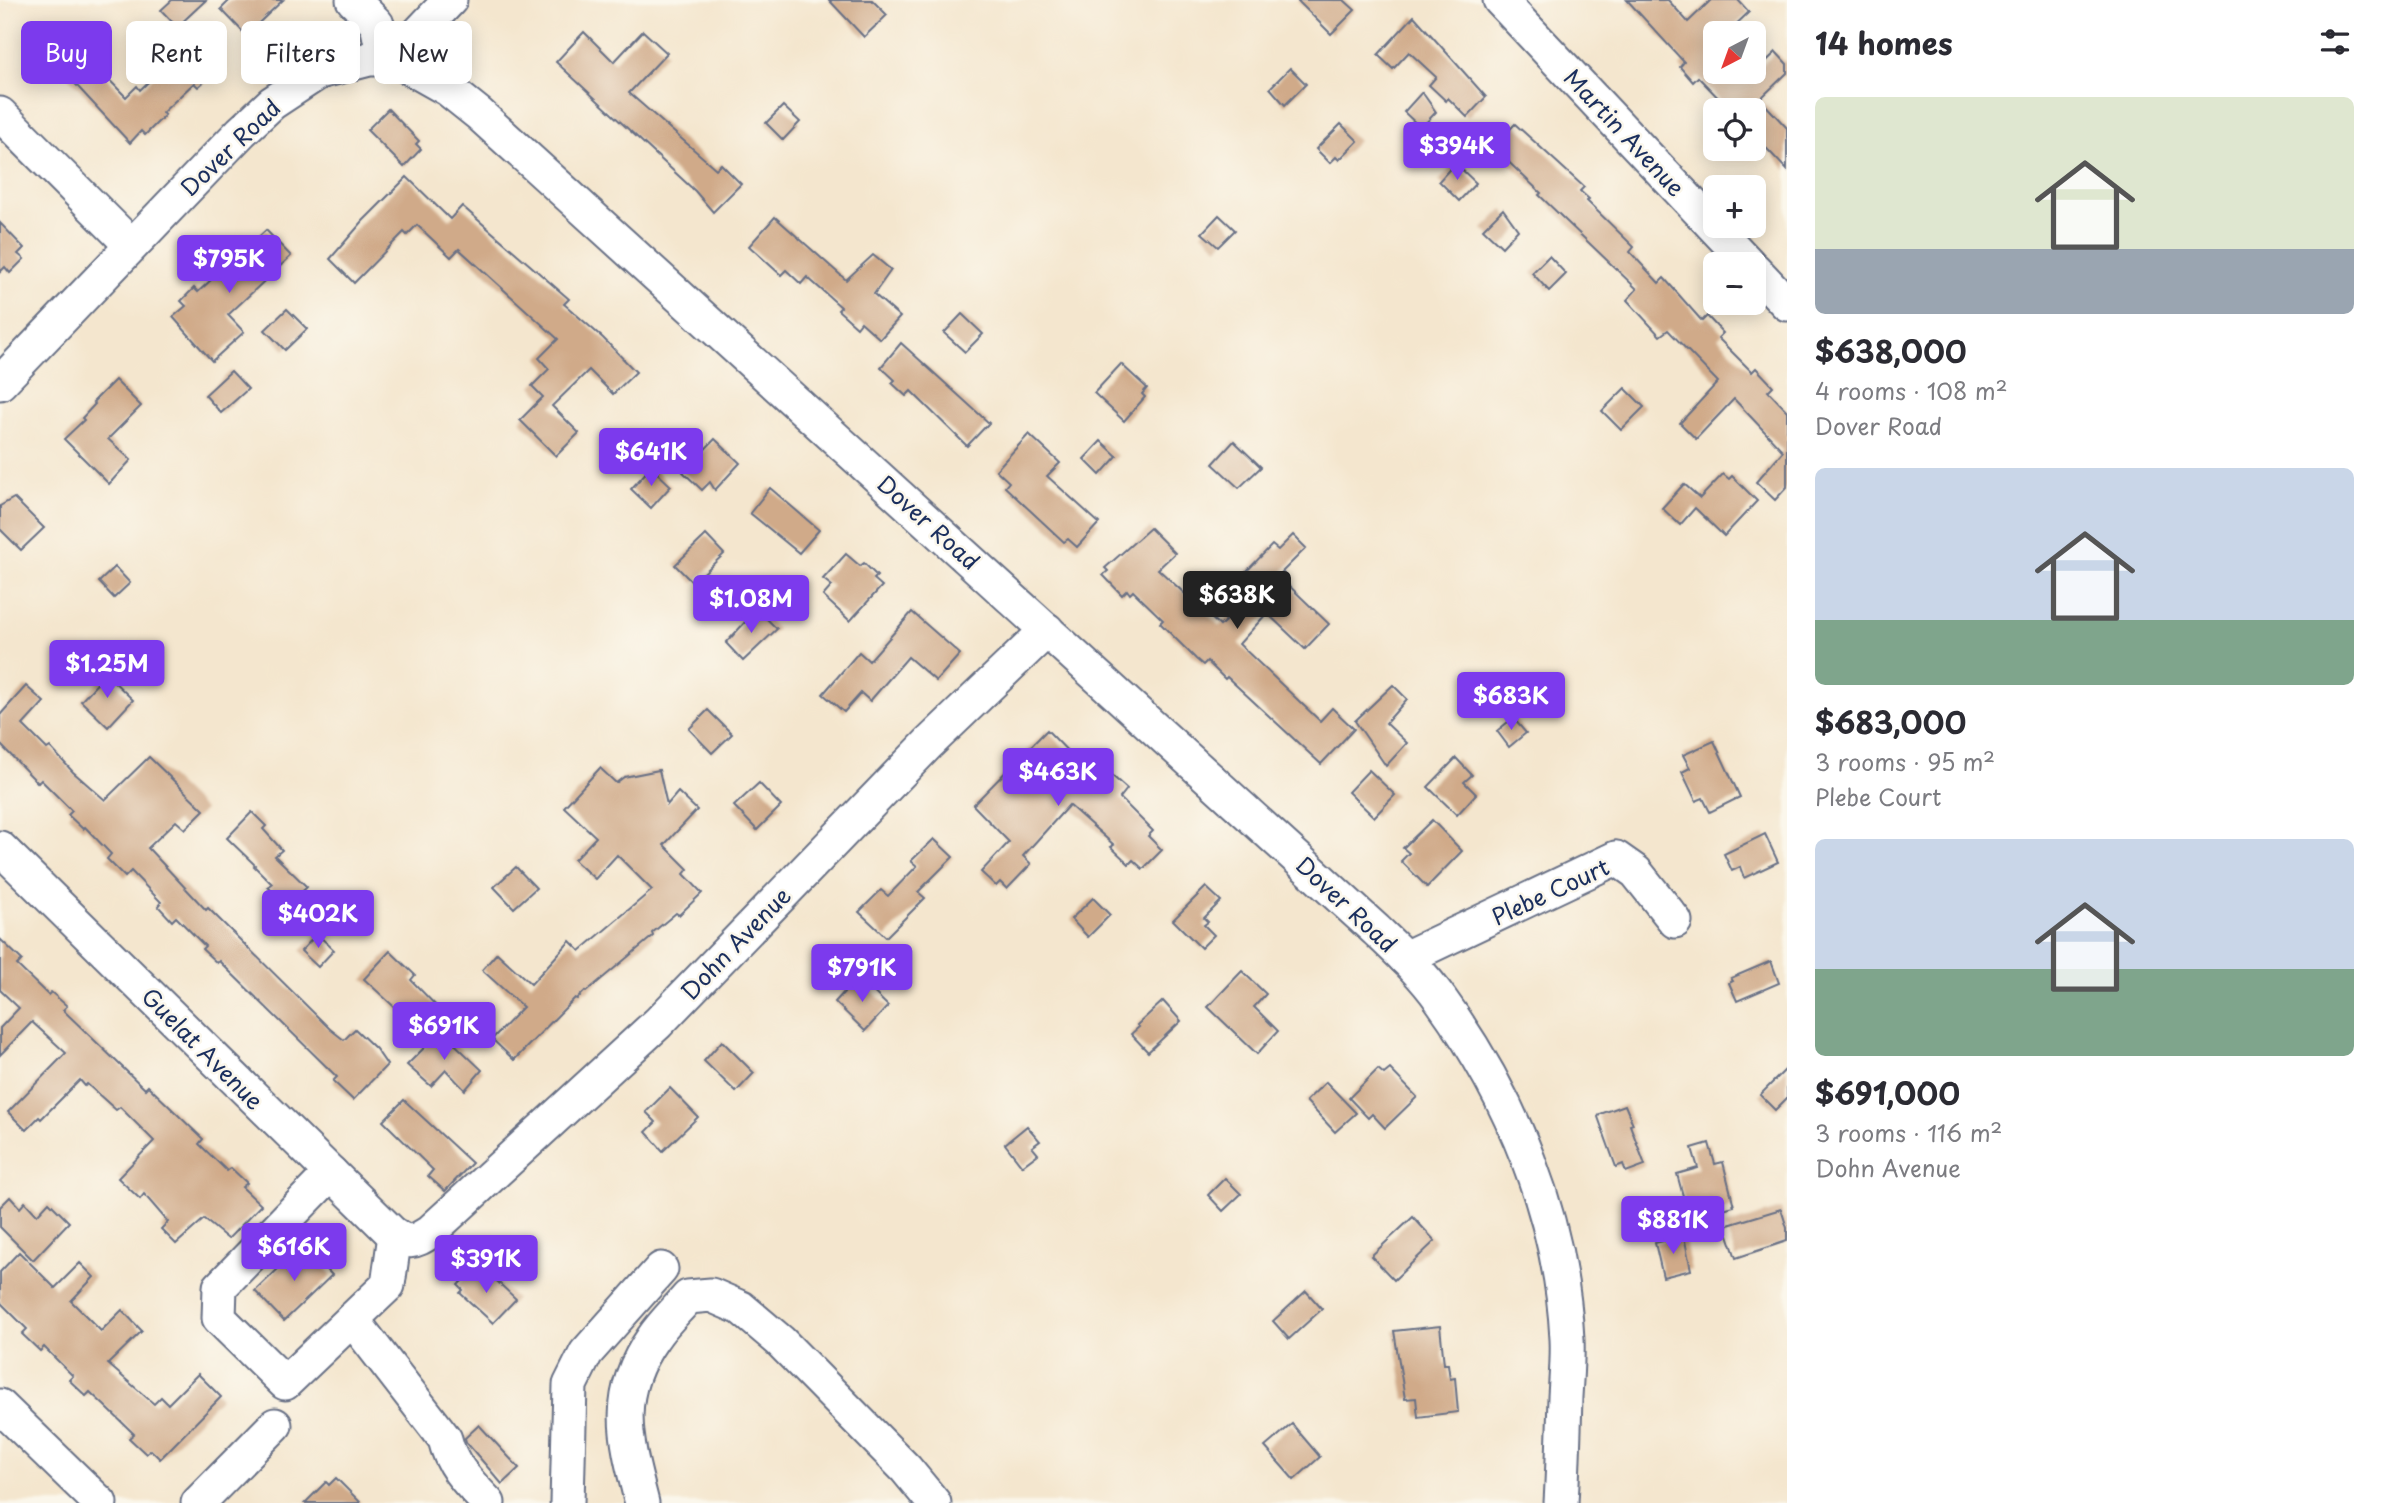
<!DOCTYPE html>
<html lang="en">
<head>
<meta charset="utf-8">
<style>
	:root { --surface:#fff; --page:#f7f7f7; --text:#2b2b33; --muted:#7c7c81; --accent:#7c3aed }
	body { margin:0; font-family:"Playpen Sans",sans-serif; background:var(--page); color:var(--text); height:100vh; display:flex; flex-direction:column; font-size:26px; white-space:nowrap }
	* { box-sizing:border-box; margin:0 }
	p { font-size:23px; color:var(--muted) }
	.icon { flex:none; width:38px; height:38px; fill:none; stroke:currentColor; stroke-width:2; stroke-linecap:round; stroke-linejoin:round }
	.map { position:relative; flex:1; overflow:hidden }
	.side { display:flex; flex-direction:column; background:var(--surface); width:595px }
	.side>* { flex:none }
	.hud { position:absolute; left:21px; top:21px; width:665px; height:63px; display:flex; gap:14px }
	.needle { width:46px; rotate:221deg }
	.controls { position:absolute; left:1703px; top:21px; display:grid; gap:14px }
	.controls a { display:grid; place-items:center; width:63px; height:63px; border-radius:10px; background:var(--surface); box-shadow:0 4px 18px #0003; font-size:35px }
	.price { position:absolute; translate:-50% -60px; padding:0 16px; border-radius:7px; background:var(--accent); color:#fff; font-size:23px; line-height:46px; filter:drop-shadow(0 2px 4px #0008) }
	.price::after { content:''; position:absolute; left:50%; top:42px; width:21px; height:16px; margin-left:-10px; background:inherit; clip-path:polygon(0 0,100% 0,50% 100%) }
	.price.current { background:#222; color:#fff }
	ul { padding:0; list-style:none }
	li { display:grid; align-content:center; gap:14px; height:371px; padding:0 28px }
	li span { display:grid; place-items:center; height:217px; border-radius:10px; color:#555 }
	li>.icon { margin-inline-start:auto }
	span .icon { width:126px; height:126px; fill:#fffc; stroke-width:1 }
	li b { font-size:30px }
	h2 { display:flex; justify-content:space-between; align-items:center; height:84px; padding:0 28px; font-size:30px }
	.pill { padding:0 24px; border-radius:10px; background:var(--surface); box-shadow:0 4px 18px #0003; font-size:24px; line-height:63px }
	.pill.current { background:var(--accent); color:#fff }
	main { display:flex; flex:1; min-height:0 }
	.map>svg:first-child { display:block }
	.building { fill:#d0aa89 }
	.lines { fill:none; stroke-linecap:round; stroke-linejoin:round }
	.minor-casing { stroke:#676f85; stroke-width:37 }
	.minor { stroke:#fff; stroke-width:33 }
	.labels { text-anchor:middle; dominant-baseline:central; stroke-width:5; stroke-linejoin:round; paint-order:stroke }
	.street-label { font-size:23px; fill:#1b2f5e; stroke:#fbf7ec }
</style>
</head>
<body>
<main>
<div class="map">
<svg width="1787" height="1503" viewBox="0 0 1787 1503">
	<rect width="100%" height="100%" fill="#fbf7ec"/>
	<filter id="ink" filterUnits="userSpaceOnUse"><feTurbulence type="fractalNoise" baseFrequency=".0143" numOctaves="2"/><feDisplacementMap in="SourceGraphic" scale="14" xChannelSelector="R" yChannelSelector="G"/><feConvolveMatrix kernelMatrix="1 2 1 2 8 2 1 2 1" color-interpolation-filters="sRGB"/></filter>
	<filter id="wash" filterUnits="userSpaceOnUse"><feTurbulence type="fractalNoise" baseFrequency=".00686" numOctaves="4" result="noise"/><feDisplacementMap in="SourceGraphic" scale="28" xChannelSelector="R" yChannelSelector="G"/><feGaussianBlur stdDeviation="1.57" result="paint"/><feColorMatrix in="noise" values="0 0 0 0 0 0 0 0 0 0 0 0 0 0 0 0 0 1.4 0 .05"/><feComposite in="paint" operator="in"/></filter>
	<g filter="url(#wash)">
		<rect width="100%" height="100%" fill="#f4e6ce"/>
		<g id="blocks">
			<g class="building">
				<path d="M 172,0 L 206,0 L 177,27 L 161,10 Z"/>
				<path d="M 230,0 L 283,0 L 246,35 L 221,9 Z"/>
				<path d="M 829,0 L 872,0 L 887,15 L 864,37 Z"/>
				<path d="M 1297,0 L 1344,0 L 1355,10 L 1331,34 Z"/>
				<path d="M 1627,0 L 1668,0 L 1688,22 L 1711,0 L 1738,0 L 1749,12 L 1727,33 L 1715,33 L 1715,72 L 1755,72 L 1776,52 L 1787,64 L 1787,73 L 1760,99 L 1787,128 L 1787,170 L 1754,135 L 1754,110 L 1730,110 L 1698,77 L 1693,82 L 1680,67 L 1684,62 Z"/>
				<path d="M 1414,16 L 1486,97 L 1467,117 L 1448,98 L 1446,101 L 1429,85 L 1436,77 L 1409,52 L 1393,69 L 1378,55 Z"/>
				<path d="M 643,31 L 667,53 L 629,93 L 716,169 L 721,164 L 741,184 L 713,212 L 695,191 L 556,62 L 584,32 L 614,62 Z"/>
				<path d="M 189,43 L 212,67 L 209,70 L 213,74 L 198,87 L 194,83 L 162,113 L 165,115 L 145,135 L 141,131 L 130,143 L 66,74 L 68,72 L 60,65 L 76,50 L 83,57 L 85,55 L 126,97 L 137,86 L 140,90 Z"/>
				<path d="M 1290,68 L 1306,84 L 1285,105 L 1270,88 Z"/>
				<path d="M 1422,92 L 1436,112 L 1421,128 L 1404,112 Z"/>
				<path d="M 783,106 L 800,122 L 783,140 L 766,123 Z"/>
				<path d="M 388,109 L 419,141 L 416,144 L 421,149 L 404,167 L 367,130 Z"/>
				<path d="M 1341,124 L 1358,141 L 1339,160 L 1336,157 L 1330,163 L 1316,149 Z"/>
				<path d="M 1515,124 L 1584,187 L 1580,191 L 1589,199 L 1587,201 L 1634,247 L 1630,252 L 1659,283 L 1664,278 L 1702,321 L 1707,316 L 1723,333 L 1718,338 L 1752,372 L 1756,368 L 1773,386 L 1768,391 L 1787,411 L 1787,487 L 1775,500 L 1756,482 L 1783,451 L 1734,399 L 1696,439 L 1680,423 L 1718,382 L 1668,330 L 1660,336 L 1627,300 L 1637,289 L 1539,195 L 1541,193 L 1493,147 Z"/>
				<path d="M 1455,163 L 1476,183 L 1459,201 L 1439,181 Z"/>
				<path d="M 407,177 L 450,219 L 462,206 L 569,299 L 564,304 L 603,338 L 636,372 L 613,394 L 589,370 L 552,406 L 579,433 L 556,456 L 520,420 L 543,397 L 532,386 L 549,369 L 539,358 L 558,339 L 459,249 L 451,257 L 417,225 L 407,235 L 404,232 L 354,283 L 330,259 L 363,221 Z"/>
				<path d="M 1503,209 L 1518,230 L 1502,247 L 1483,229 Z"/>
				<path d="M 1219,215 L 1235,230 L 1218,247 L 1202,233 Z"/>
				<path d="M 775,217 L 846,280 L 873,255 L 891,270 L 874,294 L 900,317 L 880,339 L 861,322 L 857,327 L 838,310 L 841,307 L 807,277 L 801,284 L 786,270 L 781,275 L 749,246 Z"/>
				<path d="M 0,223 L 24,248 L 18,254 L 24,259 L 10,273 L 5,267 L 0,272 Z"/>
				<path d="M 266,230 L 291,256 L 228,315 L 244,332 L 212,361 L 173,317 L 186,306 L 181,301 L 194,288 L 198,292 L 237,256 L 233,252 L 247,239 L 251,244 Z"/>
				<path d="M 1549,256 L 1566,274 L 1549,291 L 1532,273 Z"/>
				<path d="M 287,309 L 307,329 L 285,350 L 265,330 Z"/>
				<path d="M 962,314 L 983,334 L 965,352 L 944,333 Z"/>
				<path d="M 901,343 L 989,423 L 967,446 L 911,391 L 906,396 L 892,383 L 895,380 L 881,367 Z"/>
				<path d="M 1121,364 L 1147,388 L 1142,394 L 1145,397 L 1124,421 L 1094,393 Z"/>
				<path d="M 231,371 L 248,389 L 221,413 L 205,395 Z"/>
				<path d="M 115,380 L 141,406 L 108,439 L 131,460 L 109,484 L 64,439 L 84,420 L 82,418 L 95,404 L 93,402 Z"/>
				<path d="M 1625,388 L 1644,407 L 1621,430 L 1602,411 Z"/>
				<path d="M 1029,434 L 1060,463 L 1047,476 L 1099,523 L 1077,547 L 1068,539 L 1064,542 L 1005,487 L 1009,482 L 996,470 Z"/>
				<path d="M 715,439 L 740,463 L 715,490 L 710,482 L 702,490 L 683,472 Z"/>
				<path d="M 1101,441 L 1117,456 L 1100,475 L 1084,459 Z"/>
				<path d="M 1234,441 L 1261,467 L 1239,488 L 1213,464 Z"/>
				<path d="M 651,467 L 671,486 L 651,508 L 631,489 Z"/>
				<path d="M 1723,474 L 1729,479 L 1732,476 L 1757,501 L 1724,536 L 1695,508 L 1680,525 L 1662,508 L 1684,484 L 1700,498 Z"/>
				<path d="M 770,488 L 819,530 L 799,553 L 750,513 Z"/>
				<path d="M 14,498 L 44,528 L 21,550 L 0,529 L 0,506 Z"/>
				<path d="M 1150,528 L 1175,553 L 1158,569 L 1220,626 L 1252,594 L 1237,581 L 1272,545 L 1278,550 L 1293,535 L 1306,548 L 1282,572 L 1286,576 L 1283,580 L 1329,624 L 1305,649 L 1267,613 L 1239,644 L 1320,721 L 1332,708 L 1354,729 L 1321,764 L 1227,677 L 1225,679 L 1207,661 L 1203,665 L 1196,659 L 1160,623 L 1163,620 L 1133,591 L 1130,594 L 1127,590 L 1122,595 L 1103,575 L 1108,571 L 1105,568 Z"/>
				<path d="M 706,535 L 724,554 L 693,583 L 675,565 Z"/>
				<path d="M 846,554 L 860,566 L 864,563 L 877,576 L 874,579 L 882,586 L 850,621 L 823,596 L 832,586 L 823,579 Z"/>
				<path d="M 115,567 L 130,583 L 114,598 L 99,582 Z"/>
				<path d="M 757,609 L 777,629 L 743,661 L 726,643 Z"/>
				<path d="M 912,612 L 960,654 L 936,681 L 908,657 L 870,701 L 861,693 L 844,712 L 823,694 L 859,652 L 869,661 Z"/>
				<path d="M 106,674 L 133,700 L 108,727 L 81,701 Z"/>
				<path d="M 1393,685 L 1407,699 L 1386,723 L 1407,743 L 1386,766 L 1355,721 Z"/>
				<path d="M 26,686 L 44,702 L 23,725 L 47,749 L 50,747 L 73,772 L 105,800 L 149,757 L 204,810 L 185,829 L 176,821 L 148,848 L 206,910 L 208,908 L 330,1029 L 344,1040 L 355,1029 L 376,1049 L 387,1065 L 353,1100 L 333,1081 L 337,1077 L 219,961 L 217,963 L 202,949 L 205,946 L 176,917 L 172,921 L 158,906 L 161,902 L 131,871 L 125,877 L 107,859 L 111,854 L 85,827 L 83,829 L 68,815 L 72,811 L 41,780 L 38,783 L 0,744 L 0,715 Z"/>
				<path d="M 708,710 L 732,734 L 712,753 L 689,729 Z"/>
				<path d="M 1513,718 L 1526,733 L 1509,747 L 1497,731 Z"/>
				<path d="M 1047,730 L 1084,768 L 1092,758 L 1127,789 L 1120,798 L 1153,831 L 1148,836 L 1162,850 L 1143,869 L 1133,860 L 1129,864 L 1111,847 L 1114,845 L 1069,805 L 1023,856 L 1031,864 L 1007,889 L 1000,882 L 996,886 L 981,872 L 1009,842 L 973,805 Z"/>
				<path d="M 1714,741 L 1740,797 L 1710,812 L 1703,798 L 1696,801 L 1682,772 L 1690,768 L 1683,755 Z"/>
				<path d="M 1456,758 L 1472,775 L 1464,782 L 1476,794 L 1457,815 L 1428,787 Z"/>
				<path d="M 600,768 L 616,783 L 624,777 L 659,770 L 667,805 L 678,792 L 697,810 L 664,845 L 688,869 L 684,874 L 702,893 L 679,915 L 676,913 L 652,933 L 653,936 L 586,992 L 585,991 L 577,999 L 575,998 L 514,1060 L 492,1039 L 523,1007 L 482,970 L 497,953 L 531,984 L 570,941 L 580,951 L 652,890 L 617,855 L 595,879 L 574,860 L 596,837 L 564,807 Z"/>
				<path d="M 1369,770 L 1395,795 L 1374,817 L 1348,792 Z"/>
				<path d="M 759,783 L 781,806 L 757,830 L 734,806 Z"/>
				<path d="M 252,812 L 266,826 L 263,829 L 282,850 L 275,856 L 307,887 L 287,906 L 268,887 L 272,884 L 254,866 L 255,865 L 227,838 Z"/>
				<path d="M 1432,820 L 1462,851 L 1427,887 L 1401,861 L 1409,853 L 1403,848 Z"/>
				<path d="M 1765,834 L 1778,862 L 1744,878 L 1740,867 L 1732,871 L 1724,854 Z"/>
				<path d="M 934,839 L 953,857 L 918,892 L 925,898 L 886,937 L 859,912 L 881,890 L 888,896 L 917,866 L 911,861 Z"/>
				<path d="M 516,867 L 536,888 L 514,908 L 494,887 Z"/>
				<path d="M 1206,887 L 1221,901 L 1204,918 L 1208,922 L 1204,925 L 1214,935 L 1201,948 L 1173,920 Z"/>
				<path d="M 1093,898 L 1110,915 L 1088,937 L 1071,919 Z"/>
				<path d="M 317,934 L 334,950 L 318,967 L 301,951 Z"/>
				<path d="M 0,939 L 22,960 L 17,965 L 48,995 L 51,992 L 67,1006 L 63,1010 L 145,1089 L 148,1086 L 203,1139 L 199,1144 L 227,1171 L 231,1168 L 247,1183 L 242,1187 L 261,1205 L 228,1239 L 204,1219 L 176,1244 L 161,1229 L 168,1222 L 144,1194 L 140,1199 L 118,1178 L 154,1141 L 120,1107 L 116,1110 L 87,1084 L 85,1086 L 80,1080 L 41,1119 L 39,1117 L 26,1130 L 8,1112 L 66,1053 L 32,1022 L 0,1055 L 0,1028 L 19,1008 L 0,990 Z"/>
				<path d="M 390,951 L 415,975 L 411,980 L 448,1018 L 428,1038 L 364,979 Z"/>
				<path d="M 1771,961 L 1779,983 L 1737,1001 L 1729,983 L 1733,981 L 1731,978 Z"/>
				<path d="M 1242,971 L 1266,994 L 1254,1007 L 1278,1031 L 1257,1054 L 1208,1007 Z"/>
				<path d="M 858,977 L 888,1006 L 865,1031 L 835,1002 Z"/>
				<path d="M 1163,1001 L 1181,1021 L 1148,1052 L 1131,1034 L 1139,1027 L 1137,1025 Z"/>
				<path d="M 441,1031 L 482,1070 L 465,1090 L 446,1070 L 431,1086 L 407,1065 Z"/>
				<path d="M 722,1041 L 754,1073 L 736,1092 L 704,1061 Z"/>
				<path d="M 1787,1068 L 1787,1098 L 1775,1110 L 1760,1095 Z"/>
				<path d="M 1378,1069 L 1384,1074 L 1390,1069 L 1417,1097 L 1385,1128 L 1372,1114 L 1368,1118 L 1349,1098 Z"/>
				<path d="M 1326,1082 L 1356,1113 L 1335,1132 L 1306,1101 Z"/>
				<path d="M 670,1088 L 698,1117 L 663,1151 L 646,1132 L 656,1122 L 646,1112 Z"/>
				<path d="M 404,1100 L 472,1163 L 445,1191 L 428,1176 L 433,1170 L 383,1121 Z"/>
				<path d="M 1625,1105 L 1633,1124 L 1630,1125 L 1645,1165 L 1626,1172 L 1623,1164 L 1616,1167 L 1598,1117 L 1600,1114 Z"/>
				<path d="M 1027,1126 L 1040,1141 L 1032,1147 L 1038,1154 L 1022,1166 L 1005,1144 Z"/>
				<path d="M 1709,1143 L 1715,1164 L 1723,1162 L 1734,1206 L 1689,1218 L 1677,1174 L 1698,1168 L 1692,1148 Z"/>
				<path d="M 1225,1178 L 1241,1194 L 1223,1211 L 1208,1195 Z"/>
				<path d="M 10,1197 L 20,1208 L 25,1202 L 37,1215 L 49,1202 L 69,1222 L 33,1260 L 0,1227 L 0,1207 Z"/>
				<path d="M 1781,1209 L 1787,1228 L 1787,1241 L 1736,1258 L 1725,1226 Z"/>
				<path d="M 1413,1217 L 1435,1241 L 1394,1280 L 1371,1256 Z"/>
				<path d="M 1684,1236 L 1691,1270 L 1663,1277 L 1655,1243 Z"/>
				<path d="M 303,1245 L 332,1275 L 284,1321 L 255,1291 Z"/>
				<path d="M 19,1252 L 55,1288 L 80,1263 L 94,1277 L 71,1301 L 101,1331 L 122,1310 L 142,1331 L 108,1364 L 154,1404 L 161,1397 L 168,1404 L 198,1374 L 221,1397 L 160,1459 L 151,1450 L 146,1454 L 129,1438 L 134,1434 L 104,1405 L 90,1392 L 86,1396 L 69,1380 L 73,1376 L 44,1347 L 40,1351 L 22,1334 L 27,1329 L 0,1302 L 0,1272 Z"/>
				<path d="M 484,1269 L 516,1299 L 493,1323 L 460,1293 L 463,1290 L 458,1285 L 471,1272 L 477,1277 Z"/>
				<path d="M 1306,1291 L 1322,1309 L 1289,1339 L 1273,1321 Z"/>
				<path d="M 1440,1326 L 1444,1364 L 1448,1364 L 1450,1379 L 1455,1378 L 1458,1412 L 1418,1417 L 1416,1398 L 1405,1399 L 1394,1331 Z"/>
				<path d="M 1292,1424 L 1320,1457 L 1294,1480 L 1265,1447 Z"/>
				<path d="M 479,1425 L 519,1468 L 502,1484 L 466,1442 L 465,1438 Z"/>
				<path d="M 336,1478 L 361,1503 L 305,1503 L 326,1482 L 329,1485 Z"/>
			</g>
		</g>
	</g>
	<g filter="url(#ink)">
		<use href="#blocks" fill-opacity="0" stroke="#676f85" stroke-width="2"/>
		<g class="lines">
			<defs>
				<g id="minor">
					<path d="M 353,0 L 377,24 L 384,59"/>
					<path d="M 1500,0 L 1749,264"/>
					<path d="M 394,59 L 450,0"/>
					<path d="M 0,114 L 131,245"/>
					<path d="M 1754,269 L 1787,304"/>
					<path d="M 0,383 L 241,132 L 272,103 L 319,72 L 369,59 L 394,59 L 449,90 L 479,114 L 1376,930 C 1399,952 1423,974 1441,1000 C 1512,1098 1561,1217 1567,1339 C 1568,1358 1566,1378 1565,1397 C 1564,1432 1563,1468 1561,1503"/>
					<path d="M 0,848 L 392,1233 C 408,1244 413,1243 430,1232 L 658,1023 L 928,744 L 1047,630"/>
					<path d="M 1405,958 L 1616,858 L 1636,872 L 1675,921"/>
					<path d="M 331,1173 L 220,1287 L 219,1318 L 285,1383 L 388,1285 L 395,1235"/>
					<path d="M 352,1319 L 445,1439 C 451,1466 469,1483 488,1503"/>
					<path d="M 0,1406 L 100,1503"/>
					<path d="M 198,1503 L 275,1425"/>
					<path d="M 567,1503 L 570,1385 L 586,1353 L 661,1269"/>
					<path d="M 642,1503 C 626,1440 612,1396 653,1338 C 663,1323 677,1310 688,1297 L 711,1295 L 741,1308 L 780,1341 L 906,1469 L 934,1503"/>
				</g>
			</defs>
			<use href="#minor" class="minor-casing"/>
			<use href="#minor" class="minor"/>
		</g>
	</g>
	<g class="labels">
		<g class="street-label">
			<text transform="translate(1625 132) rotate(47)">Martin Avenue</text>
			<text transform="translate(230 147) rotate(-44)">Dover Road</text>
			<text transform="translate(929 522) rotate(42)">Dover Road</text>
			<text transform="translate(1550 891) rotate(-25)">Plebe Court</text>
			<text transform="translate(1347 904) rotate(43)">Dover Road</text>
			<text transform="translate(735 943) rotate(-46)">Dohn Avenue</text>
			<text transform="translate(203 1048) rotate(45)">Guelat Avenue</text>
		</g>
	</g>
</svg>
<div class="controls">
<a><svg class="needle" viewBox="-14 -14 28 28"><path d="M0-13l5 13h-10z" fill="#e53935"/><path d="M0 13l5-13h-10z" fill="#7c7c81"/></svg></a>
<a><svg class="icon" aria-label="locate" viewBox="0 0 24 24"><circle cx="12" cy="12" r="6"/><path d="M12 2v4M12 18v4M2 12h4M18 12h4"/></svg></a>
<a>+</a>
<a>−</a>
</div>
<b class="price" style="left:1457px;top:182px">$394K</b>
<b class="price" style="left:229px;top:295px">$795K</b>
<b class="price" style="left:651px;top:488px">$641K</b>
<b class="price current" style="left:1237px;top:631px">$638K</b>
<b class="price" style="left:751px;top:635px">$1.08M</b>
<b class="price" style="left:107px;top:700px">$1.25M</b>
<b class="price" style="left:1511px;top:732px">$683K</b>
<b class="price" style="left:1058px;top:808px">$463K</b>
<b class="price" style="left:318px;top:950px">$402K</b>
<b class="price" style="left:862px;top:1004px">$791K</b>
<b class="price" style="left:444px;top:1062px">$691K</b>
<b class="price" style="left:1673px;top:1256px">$881K</b>
<b class="price" style="left:294px;top:1283px">$616K</b>
<b class="price" style="left:486px;top:1295px">$391K</b>
<div class="hud">
<a class="pill current">Buy</a>
<a class="pill">Rent</a>
<a class="pill">Filters</a>
<a class="pill">New</a>
</div>
</div>
<section class="side">
<h2>14 homes<svg class="icon" aria-label="filters" viewBox="0 0 24 24"><path d="M4 7h16M4 17h16"/><circle cx="9" cy="7" r="2"/><circle cx="15" cy="17" r="2"/></svg></h2>
<ul>
<li><span style="background:linear-gradient(#dfe7d0 70%,#9aa5b1 0)"><svg class="icon" aria-label="home" viewBox="0 0 24 24"><path d="M3 11l9-7 9 7M6 9v11h12V9"/></svg></span><div><b>$638,000</b><p>4 rooms · 108 m²</p><p>Dover Road</p></div></li>
<li><span style="background:linear-gradient(#c9d6e8 70%,#7fa58c 0)"><svg class="icon" aria-label="home" viewBox="0 0 24 24"><path d="M3 11l9-7 9 7M6 9v11h12V9"/></svg></span><div><b>$683,000</b><p>3 rooms · 95 m²</p><p>Plebe Court</p></div></li>
<li><span style="background:linear-gradient(#c9d6e8 60%,#7fa58c 0)"><svg class="icon" aria-label="home" viewBox="0 0 24 24"><path d="M3 11l9-7 9 7M6 9v11h12V9"/></svg></span><div><b>$691,000</b><p>3 rooms · 116 m²</p><p>Dohn Avenue</p></div></li>
</ul>
</section>
</main>
</body>
</html>
